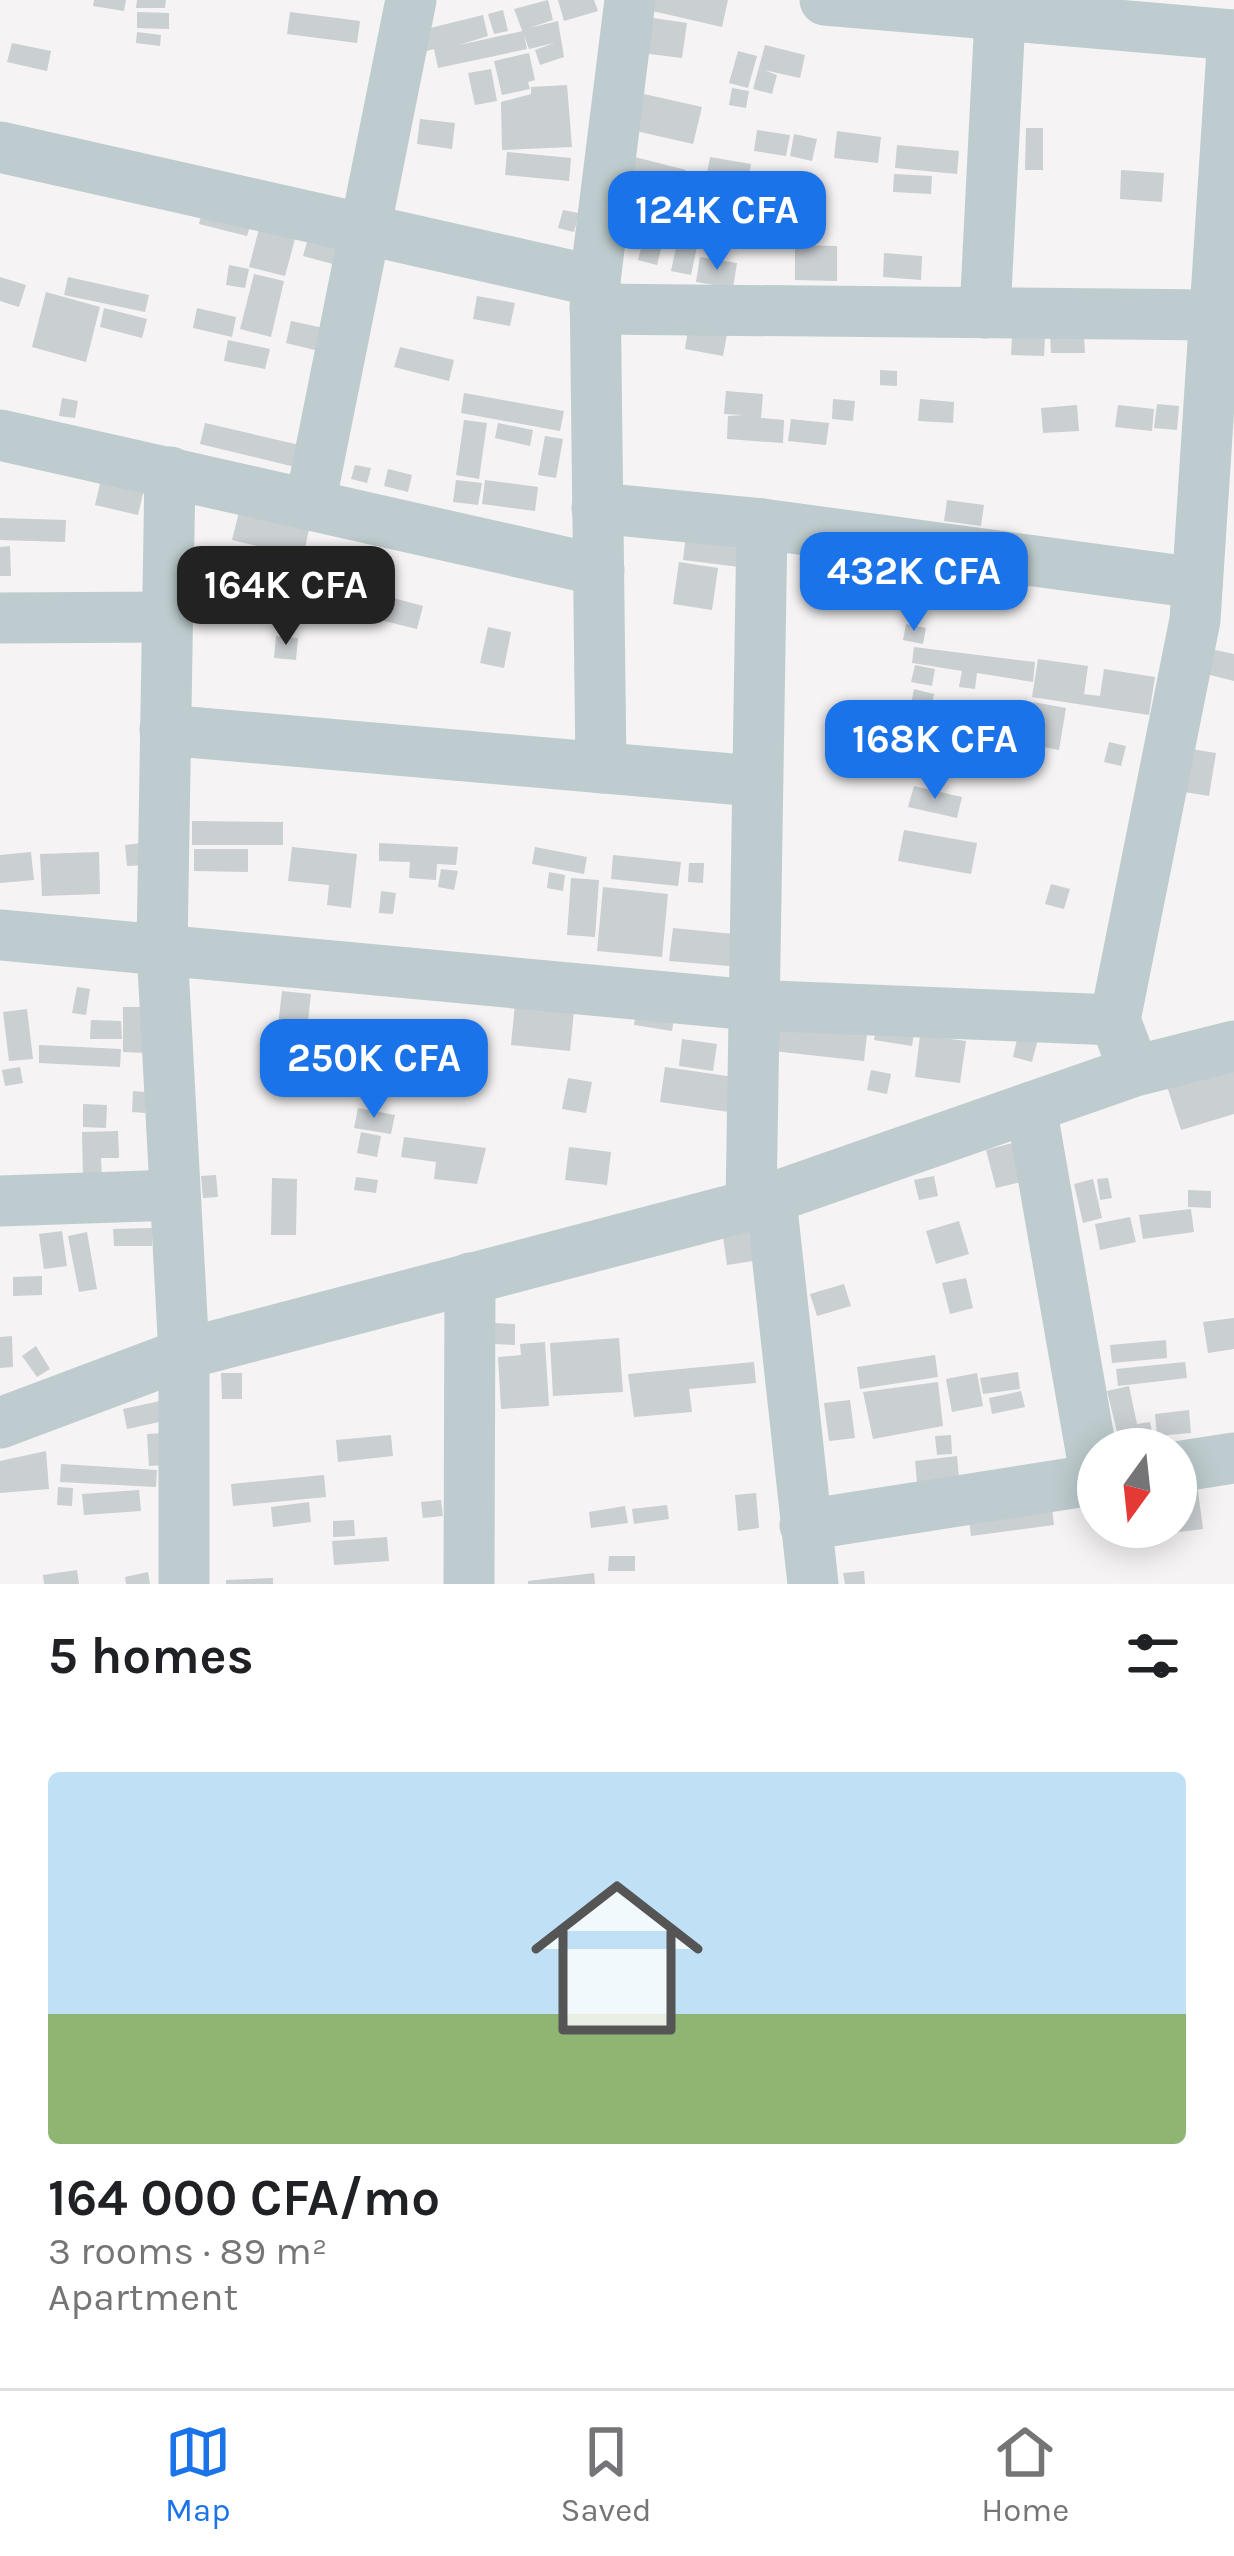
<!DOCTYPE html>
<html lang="en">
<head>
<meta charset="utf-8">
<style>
	:root { --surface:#fff; --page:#f2f2f2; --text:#202124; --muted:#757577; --line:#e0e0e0; --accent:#1a73e8 }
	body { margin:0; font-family:Karla,sans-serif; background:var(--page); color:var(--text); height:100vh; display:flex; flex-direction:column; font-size:45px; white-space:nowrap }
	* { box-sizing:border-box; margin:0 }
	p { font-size:39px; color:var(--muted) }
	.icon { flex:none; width:66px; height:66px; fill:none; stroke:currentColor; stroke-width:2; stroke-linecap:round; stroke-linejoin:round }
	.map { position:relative; height:1584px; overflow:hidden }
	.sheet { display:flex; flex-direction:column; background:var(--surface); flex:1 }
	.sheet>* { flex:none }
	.needle { width:78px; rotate:195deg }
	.buttons { position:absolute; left:1077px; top:1428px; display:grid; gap:24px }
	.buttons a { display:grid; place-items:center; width:120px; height:120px; border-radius:50%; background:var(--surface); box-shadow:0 6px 30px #0003; font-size:60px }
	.price { position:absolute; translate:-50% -102px; padding:0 27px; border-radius:24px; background:var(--accent); color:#fff; font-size:39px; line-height:78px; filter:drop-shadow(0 3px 6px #0008) }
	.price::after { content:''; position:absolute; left:50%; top:72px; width:36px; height:27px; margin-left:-18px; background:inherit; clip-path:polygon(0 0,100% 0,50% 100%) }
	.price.current { background:#222; color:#fff }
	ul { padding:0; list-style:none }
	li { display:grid; align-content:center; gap:24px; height:636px; padding:0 48px }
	li span { display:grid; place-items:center; height:372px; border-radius:12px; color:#555 }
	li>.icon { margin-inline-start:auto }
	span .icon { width:216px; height:216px; fill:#fffc; stroke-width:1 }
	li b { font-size:51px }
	h2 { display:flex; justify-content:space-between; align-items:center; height:144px; padding:0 48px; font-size:51px }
	.dock { display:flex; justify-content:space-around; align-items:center; height:168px; border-top:3px solid var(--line); background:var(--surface); font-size:33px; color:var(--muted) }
	.dock a { display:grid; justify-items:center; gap:6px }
	.dock .current { color:var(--accent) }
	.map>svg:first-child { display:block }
	.building { fill:#cacfd2 }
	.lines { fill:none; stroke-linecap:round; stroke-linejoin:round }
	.minor { stroke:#becccf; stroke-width:51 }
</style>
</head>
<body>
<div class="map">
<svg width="1234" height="1584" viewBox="0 0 1234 1584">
	<rect width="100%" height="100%" fill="#f5f3f3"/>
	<g class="building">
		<path d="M 94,0 L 126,0 L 124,11 L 93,6 Z"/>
		<path d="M 137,0 L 166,0 L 165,8 L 136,8 Z"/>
		<path d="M 548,0 L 553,20 L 529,28 L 558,21 L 564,57 L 540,65 L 535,50 L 554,43 L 529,49 L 514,9 Z"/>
		<path d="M 558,0 L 594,0 L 598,11 L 564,21 Z"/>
		<path d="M 651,0 L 728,0 L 722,27 L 648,10 Z"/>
		<path d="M 503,10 L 508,31 L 494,34 L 488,14 Z"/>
		<path d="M 137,12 L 169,13 L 169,29 L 137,28 Z"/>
		<path d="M 290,12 L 360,21 L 357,43 L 287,34 Z"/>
		<path d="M 483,15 L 488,36 L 459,45 L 523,31 L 527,49 L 438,68 L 434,49 L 419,53 L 414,32 Z"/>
		<path d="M 647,17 L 687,23 L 682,58 L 642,53 Z"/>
		<path d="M 137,32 L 161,35 L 160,46 L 136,43 Z"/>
		<path d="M 12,43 L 51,51 L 47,71 L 7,62 Z"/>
		<path d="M 765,45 L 805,55 L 800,78 L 764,70 L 777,75 L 772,94 L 753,89 Z"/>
		<path d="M 738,51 L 757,56 L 748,88 L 729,83 Z"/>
		<path d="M 529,53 L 535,80 L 528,82 L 530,89 L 502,95 L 494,61 Z"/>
		<path d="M 491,69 L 497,101 L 475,105 L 468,73 Z"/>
		<path d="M 567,85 L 572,147 L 502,150 L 501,102 L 531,94 L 531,87 Z"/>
		<path d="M 732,88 L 749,91 L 746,108 L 729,105 Z"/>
		<path d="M 644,94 L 702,107 L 693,144 L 636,131 Z"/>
		<path d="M 420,119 L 455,123 L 452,149 L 417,144 Z"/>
		<path d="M 1026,128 L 1043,128 L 1043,170 L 1025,170 Z"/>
		<path d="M 757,130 L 790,135 L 786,156 L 754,151 Z"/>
		<path d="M 837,131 L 881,137 L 878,163 L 834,158 Z"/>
		<path d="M 794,134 L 817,139 L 812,161 L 790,156 Z"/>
		<path d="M 897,145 L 959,151 L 957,174 L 895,168 Z"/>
		<path d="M 507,152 L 571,158 L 569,181 L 505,175 Z"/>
		<path d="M 623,154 L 686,170 L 678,206 L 615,191 Z"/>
		<path d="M 710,157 L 751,164 L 745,197 L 704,190 Z"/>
		<path d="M 1121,170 L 1164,173 L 1162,202 L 1120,199 Z"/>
		<path d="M 894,174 L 932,176 L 931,194 L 893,192 Z"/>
		<path d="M 204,205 L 253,217 L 247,236 L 199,224 Z"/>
		<path d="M 563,210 L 579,213 L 574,232 L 558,228 Z"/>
		<path d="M 259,229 L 295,239 L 285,276 L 249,267 Z"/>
		<path d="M 309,235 L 349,246 L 344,267 L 303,256 Z"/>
		<path d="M 644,236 L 663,241 L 657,265 L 638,260 Z"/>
		<path d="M 678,238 L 698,242 L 691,275 L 671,271 Z"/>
		<path d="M 795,245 L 837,246 L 837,281 L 795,280 Z"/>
		<path d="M 884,253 L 922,256 L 921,280 L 883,277 Z"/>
		<path d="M 700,257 L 737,263 L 733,288 L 696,282 Z"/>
		<path d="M 229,265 L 249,269 L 245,288 L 226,285 Z"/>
		<path d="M 254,274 L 284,281 L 271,337 L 240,329 Z"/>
		<path d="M 0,277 L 26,285 L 19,307 L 0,301 Z"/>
		<path d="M 68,277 L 149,295 L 145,312 L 64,295 Z"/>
		<path d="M 46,292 L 100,307 L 86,362 L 32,347 Z"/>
		<path d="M 477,296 L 515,303 L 510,326 L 473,319 Z"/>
		<path d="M 104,308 L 147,319 L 142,338 L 100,327 Z"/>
		<path d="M 197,308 L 236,317 L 232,337 L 193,328 Z"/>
		<path d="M 291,321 L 328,329 L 323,352 L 286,343 Z"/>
		<path d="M 689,323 L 728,329 L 723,356 L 685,349 Z"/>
		<path d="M 1012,336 L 1045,338 L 1044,356 L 1011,355 Z"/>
		<path d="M 1050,336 L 1084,336 L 1085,353 L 1051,353 Z"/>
		<path d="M 228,340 L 270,349 L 265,369 L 224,361 Z"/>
		<path d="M 400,347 L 454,360 L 449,381 L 394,367 Z"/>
		<path d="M 880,370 L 897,371 L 897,386 L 880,385 Z"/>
		<path d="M 726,391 L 763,394 L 761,418 L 784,420 L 783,443 L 727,439 L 728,416 L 743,415 L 724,414 Z"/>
		<path d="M 464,393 L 564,411 L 560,431 L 461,413 Z"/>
		<path d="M 62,398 L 78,401 L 75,418 L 59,416 Z"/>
		<path d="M 833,399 L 855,401 L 853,421 L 832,419 Z"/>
		<path d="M 920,399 L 954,402 L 953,423 L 918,421 Z"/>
		<path d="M 1157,404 L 1179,406 L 1177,430 L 1154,428 Z"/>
		<path d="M 1077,405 L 1079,431 L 1043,433 L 1041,408 Z"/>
		<path d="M 1118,405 L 1154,409 L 1152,431 L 1115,427 Z"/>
		<path d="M 791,419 L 829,423 L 826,445 L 788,441 Z"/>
		<path d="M 464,420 L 487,423 L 479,479 L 456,475 Z"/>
		<path d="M 205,423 L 304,446 L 299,468 L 200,444 Z"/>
		<path d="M 498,423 L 533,430 L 530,446 L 495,438 Z"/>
		<path d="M 545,436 L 563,439 L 556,478 L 538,475 Z"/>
		<path d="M 355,465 L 371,468 L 367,483 L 351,479 Z"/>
		<path d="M 388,469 L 412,475 L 408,492 L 384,486 Z"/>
		<path d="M 103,471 L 146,481 L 138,515 L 95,505 Z"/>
		<path d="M 456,480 L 482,483 L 478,505 L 453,502 Z"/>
		<path d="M 485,480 L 538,487 L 535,511 L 482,504 Z"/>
		<path d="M 947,500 L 984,505 L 981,526 L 944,521 Z"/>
		<path d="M 240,508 L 310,525 L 303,557 L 232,540 Z"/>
		<path d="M 0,518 L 66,520 L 65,542 L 0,540 Z"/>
		<path d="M 687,526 L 751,534 L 747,568 L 683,560 Z"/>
		<path d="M 10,546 L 11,576 L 0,576 L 0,547 Z"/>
		<path d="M 314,546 L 329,549 L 322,577 L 308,573 Z"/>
		<path d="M 827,554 L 862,559 L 859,582 L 824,577 Z"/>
		<path d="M 679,562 L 718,568 L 712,610 L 673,604 Z"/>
		<path d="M 386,596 L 423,606 L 417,629 L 380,620 Z"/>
		<path d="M 906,624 L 926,628 L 923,644 L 903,640 Z"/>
		<path d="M 488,627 L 511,632 L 504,668 L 480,663 Z"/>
		<path d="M 276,636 L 298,638 L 296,660 L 274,658 Z"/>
		<path d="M 914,647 L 1035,662 L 1033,682 L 977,673 L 975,689 L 959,687 L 962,671 L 912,663 Z"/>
		<path d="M 1211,649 L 1234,654 L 1234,681 L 1206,674 Z"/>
		<path d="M 1038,659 L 1088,666 L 1084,694 L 1100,696 L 1104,669 L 1155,677 L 1149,715 L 1032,697 Z"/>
		<path d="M 915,665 L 935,669 L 932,686 L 911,682 Z"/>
		<path d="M 914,689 L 934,694 L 927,733 L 906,729 Z"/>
		<path d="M 1033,702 L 1066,708 L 1059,750 L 1027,744 Z"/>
		<path d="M 933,718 L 964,724 L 961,742 L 930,737 Z"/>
		<path d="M 969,720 L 1003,727 L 998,749 L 964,741 Z"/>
		<path d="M 1109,742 L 1126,746 L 1121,766 L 1104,762 Z"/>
		<path d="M 1185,748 L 1216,753 L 1209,796 L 1178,791 Z"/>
		<path d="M 914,786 L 962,797 L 957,818 L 908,807 Z"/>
		<path d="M 192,821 L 283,822 L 283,845 L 192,845 Z"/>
		<path d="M 904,830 L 977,843 L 971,874 L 898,861 Z"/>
		<path d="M 142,843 L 144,865 L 127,866 L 125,845 Z"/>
		<path d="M 379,843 L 458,847 L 456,865 L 437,864 L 436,880 L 409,878 L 410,862 L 379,861 Z"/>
		<path d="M 292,847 L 357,854 L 351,908 L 327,905 L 329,885 L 288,881 Z"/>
		<path d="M 535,847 L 587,857 L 584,874 L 532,864 Z"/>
		<path d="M 194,849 L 248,849 L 248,872 L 194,871 Z"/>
		<path d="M 31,852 L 34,880 L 0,883 L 0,855 Z"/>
		<path d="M 99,852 L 100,894 L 42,896 L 40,854 Z"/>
		<path d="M 613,855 L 681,862 L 678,886 L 611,879 Z"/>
		<path d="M 689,863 L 704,863 L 703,883 L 688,882 Z"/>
		<path d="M 441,869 L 458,871 L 454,890 L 438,887 Z"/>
		<path d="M 549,872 L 565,875 L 563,891 L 547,888 Z"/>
		<path d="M 571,878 L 599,880 L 595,937 L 567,935 Z"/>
		<path d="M 1051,884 L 1070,889 L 1064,909 L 1045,904 Z"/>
		<path d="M 603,887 L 668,894 L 662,957 L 597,951 Z"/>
		<path d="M 381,891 L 396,893 L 393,914 L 379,913 Z"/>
		<path d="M 673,928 L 744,935 L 741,967 L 669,961 Z"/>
		<path d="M 77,987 L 90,989 L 86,1015 L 72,1013 Z"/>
		<path d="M 282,991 L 311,994 L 307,1030 L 278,1026 Z"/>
		<path d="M 516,994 L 575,1000 L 570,1051 L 511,1045 Z"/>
		<path d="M 638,999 L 676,1006 L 672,1031 L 634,1025 Z"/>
		<path d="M 123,1007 L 146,1007 L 146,1053 L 123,1052 Z"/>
		<path d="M 27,1009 L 33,1059 L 9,1061 L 3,1012 Z"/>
		<path d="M 777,1015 L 868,1025 L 864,1061 L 773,1051 Z"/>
		<path d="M 91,1020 L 121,1021 L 122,1039 L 90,1039 Z"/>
		<path d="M 878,1020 L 915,1026 L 912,1046 L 874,1040 Z"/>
		<path d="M 920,1035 L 966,1041 L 960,1083 L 915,1077 Z"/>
		<path d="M 1018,1035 L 1038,1039 L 1032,1062 L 1013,1057 Z"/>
		<path d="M 682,1039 L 717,1044 L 713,1071 L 679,1066 Z"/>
		<path d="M 39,1045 L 121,1049 L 120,1067 L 39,1063 Z"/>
		<path d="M 20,1067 L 23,1083 L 5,1086 L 2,1070 Z"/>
		<path d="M 665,1067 L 734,1077 L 729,1112 L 660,1102 Z"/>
		<path d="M 1234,1068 L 1234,1114 L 1181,1130 L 1166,1083 Z"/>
		<path d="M 871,1070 L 891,1074 L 887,1094 L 867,1090 Z"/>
		<path d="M 568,1078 L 592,1082 L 586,1113 L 562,1109 Z"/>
		<path d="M 133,1091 L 146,1092 L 145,1113 L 132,1112 Z"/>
		<path d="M 83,1104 L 107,1105 L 106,1128 L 83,1127 Z"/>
		<path d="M 358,1108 L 395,1115 L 391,1134 L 354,1128 Z"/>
		<path d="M 118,1131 L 119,1158 L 101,1158 L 102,1179 L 83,1179 L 82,1132 Z"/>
		<path d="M 361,1132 L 381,1136 L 377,1157 L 357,1153 Z"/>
		<path d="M 404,1137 L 486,1148 L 477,1184 L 434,1179 L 436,1162 L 401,1157 Z"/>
		<path d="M 1020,1141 L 1030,1180 L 996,1188 L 986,1150 Z"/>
		<path d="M 569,1147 L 611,1152 L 607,1185 L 565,1180 Z"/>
		<path d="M 216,1175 L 218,1197 L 203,1198 L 201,1176 Z"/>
		<path d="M 934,1176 L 938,1196 L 919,1200 L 914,1180 Z"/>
		<path d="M 356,1177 L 378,1180 L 376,1193 L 354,1190 Z"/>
		<path d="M 272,1178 L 297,1179 L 296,1235 L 271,1235 Z"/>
		<path d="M 1108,1178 L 1112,1198 L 1100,1200 L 1097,1179 Z"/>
		<path d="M 1093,1179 L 1102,1218 L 1083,1223 L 1074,1184 Z"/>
		<path d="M 1188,1190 L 1211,1191 L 1211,1208 L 1188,1207 Z"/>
		<path d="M 1191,1209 L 1194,1232 L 1143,1239 L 1139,1215 Z"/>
		<path d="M 1130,1217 L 1136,1242 L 1100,1250 L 1095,1224 Z"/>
		<path d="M 959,1221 L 969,1254 L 936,1264 L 926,1231 Z"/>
		<path d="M 748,1226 L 753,1261 L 727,1265 L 722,1230 Z"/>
		<path d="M 152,1228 L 152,1246 L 114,1246 L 113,1229 Z"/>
		<path d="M 62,1231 L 67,1266 L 44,1269 L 39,1234 Z"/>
		<path d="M 87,1232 L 97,1289 L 79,1292 L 68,1236 Z"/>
		<path d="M 42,1276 L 42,1295 L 13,1296 L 13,1277 Z"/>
		<path d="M 966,1278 L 973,1308 L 950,1314 L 942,1283 Z"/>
		<path d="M 844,1284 L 851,1306 L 817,1316 L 810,1294 Z"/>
		<path d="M 1234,1318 L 1234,1349 L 1208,1353 L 1203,1322 Z"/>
		<path d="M 494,1323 L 515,1324 L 515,1345 L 493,1344 Z"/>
		<path d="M 12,1336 L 13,1367 L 0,1368 L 0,1337 Z"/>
		<path d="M 619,1338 L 623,1392 L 553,1396 L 550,1343 Z"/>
		<path d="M 1166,1340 L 1167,1358 L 1112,1363 L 1110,1345 Z"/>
		<path d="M 545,1342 L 549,1406 L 501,1409 L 498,1357 L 521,1355 L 520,1344 Z"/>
		<path d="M 36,1346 L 50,1369 L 37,1377 L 22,1356 Z"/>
		<path d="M 935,1355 L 938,1377 L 860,1389 L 857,1367 Z"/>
		<path d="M 754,1362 L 756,1383 L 689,1389 L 692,1412 L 634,1417 L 628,1374 Z"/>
		<path d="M 1185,1362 L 1187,1378 L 1118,1386 L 1116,1369 Z"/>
		<path d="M 1018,1372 L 1020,1389 L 983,1394 L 980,1378 Z"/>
		<path d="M 221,1373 L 242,1373 L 242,1399 L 222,1399 Z"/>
		<path d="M 977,1373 L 983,1406 L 952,1412 L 946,1379 Z"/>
		<path d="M 938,1382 L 943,1426 L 873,1439 L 863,1392 Z"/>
		<path d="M 1129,1386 L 1137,1424 L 1150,1422 L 1153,1437 L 1120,1444 L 1107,1391 Z"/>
		<path d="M 1021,1391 L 1025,1407 L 992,1414 L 989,1398 Z"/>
		<path d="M 850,1400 L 855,1438 L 829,1441 L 824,1403 Z"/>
		<path d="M 160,1401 L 164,1421 L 127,1429 L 123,1409 Z"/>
		<path d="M 1189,1410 L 1191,1433 L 1157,1436 L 1155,1414 Z"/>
		<path d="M 166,1433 L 168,1465 L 149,1466 L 147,1434 Z"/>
		<path d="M 391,1435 L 393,1456 L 338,1462 L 336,1440 Z"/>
		<path d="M 951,1435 L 952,1454 L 937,1455 L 935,1436 Z"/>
		<path d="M 46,1451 L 49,1489 L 0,1493 L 0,1461 Z"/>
		<path d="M 957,1456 L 959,1478 L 917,1482 L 915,1461 Z"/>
		<path d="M 61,1464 L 157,1470 L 156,1487 L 60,1482 Z"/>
		<path d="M 324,1475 L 326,1497 L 233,1506 L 231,1484 Z"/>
		<path d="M 1196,1476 L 1203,1529 L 1132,1538 L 1131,1527 L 1176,1527 L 1176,1478 Z"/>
		<path d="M 58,1487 L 73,1488 L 72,1506 L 57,1505 Z"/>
		<path d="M 139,1490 L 141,1511 L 84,1515 L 82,1494 Z"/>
		<path d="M 756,1493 L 759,1528 L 738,1531 L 735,1495 Z"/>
		<path d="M 441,1500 L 443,1516 L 423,1518 L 421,1502 Z"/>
		<path d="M 1051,1500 L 1054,1525 L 971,1536 L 968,1511 Z"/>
		<path d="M 309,1502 L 311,1522 L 273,1527 L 271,1507 Z"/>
		<path d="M 667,1505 L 669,1519 L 634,1524 L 632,1509 Z"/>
		<path d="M 625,1506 L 628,1523 L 591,1528 L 589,1512 Z"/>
		<path d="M 354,1520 L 355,1536 L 333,1537 L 333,1521 Z"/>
		<path d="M 387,1537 L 389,1561 L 334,1565 L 332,1541 Z"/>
		<path d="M 609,1556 L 635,1556 L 635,1571 L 608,1571 Z"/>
		<path d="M 77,1570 L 79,1584 L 44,1584 L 43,1575 Z"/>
		<path d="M 864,1571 L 865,1584 L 845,1584 L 843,1573 Z"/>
		<path d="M 148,1572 L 150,1584 L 126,1584 L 125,1577 Z"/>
		<path d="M 594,1573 L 595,1584 L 528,1584 L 528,1581 Z"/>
		<path d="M 273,1578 L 273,1584 L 226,1584 L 226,1580 Z"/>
	</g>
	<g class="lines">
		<g class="minor">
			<path d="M 825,0 L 1234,35"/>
			<path d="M 0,147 L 595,281"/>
			<path d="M 595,309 L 1215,315"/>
			<path d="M 985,313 L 1000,17"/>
			<path d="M 0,435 L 599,570"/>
			<path d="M 170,472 L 162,948 L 184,1354 L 184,1584"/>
			<path d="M 310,504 L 411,0"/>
			<path d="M 597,508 L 762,524 L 1197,583"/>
			<path d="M 0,618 L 167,617"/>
			<path d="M 165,730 L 755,781"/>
			<path d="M 601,768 L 595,281 L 630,0"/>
			<path d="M 0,935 L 752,1005 L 1115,1020"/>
			<path d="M 1126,1049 L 1115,1020 L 1195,620 L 1233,35"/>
			<path d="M 1031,1107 L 1096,1479"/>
			<path d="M 771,1199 L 813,1584"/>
			<path d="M 0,1201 L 175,1195"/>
			<path d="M 751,1205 L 762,524"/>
			<path d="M 0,1423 L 184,1354 L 751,1205 L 1135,1071 L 1234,1046"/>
			<path d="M 1176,1467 L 1234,1458"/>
			<path d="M 805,1525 L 1098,1479"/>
			<path d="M 469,1584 L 470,1278"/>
		</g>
	</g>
</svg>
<div class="buttons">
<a><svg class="needle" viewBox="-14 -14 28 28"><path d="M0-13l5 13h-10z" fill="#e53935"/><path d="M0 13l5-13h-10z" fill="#757577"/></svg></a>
</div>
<b class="price" style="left:717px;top:273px">124K CFA</b>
<b class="price" style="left:914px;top:634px">432K CFA</b>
<b class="price current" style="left:286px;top:648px">164K CFA</b>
<b class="price" style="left:935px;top:802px">168K CFA</b>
<b class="price" style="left:374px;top:1121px">250K CFA</b>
</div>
<section class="sheet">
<h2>5 homes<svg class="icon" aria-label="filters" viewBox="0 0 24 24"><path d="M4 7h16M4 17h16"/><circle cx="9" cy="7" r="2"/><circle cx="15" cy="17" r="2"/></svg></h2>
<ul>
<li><span style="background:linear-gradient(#bfe0f5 65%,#8fb573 0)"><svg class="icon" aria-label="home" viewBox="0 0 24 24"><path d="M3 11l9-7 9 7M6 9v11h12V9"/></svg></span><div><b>164 000 CFA/mo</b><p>3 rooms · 89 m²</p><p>Apartment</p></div></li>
</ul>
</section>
<nav class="dock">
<a class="current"><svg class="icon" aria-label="map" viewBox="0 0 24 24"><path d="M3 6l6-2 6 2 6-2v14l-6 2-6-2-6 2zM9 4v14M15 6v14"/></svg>Map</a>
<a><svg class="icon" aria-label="saved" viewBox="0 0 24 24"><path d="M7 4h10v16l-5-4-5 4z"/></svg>Saved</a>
<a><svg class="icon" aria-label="home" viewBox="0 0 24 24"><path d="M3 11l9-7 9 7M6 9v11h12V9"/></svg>Home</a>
</nav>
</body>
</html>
